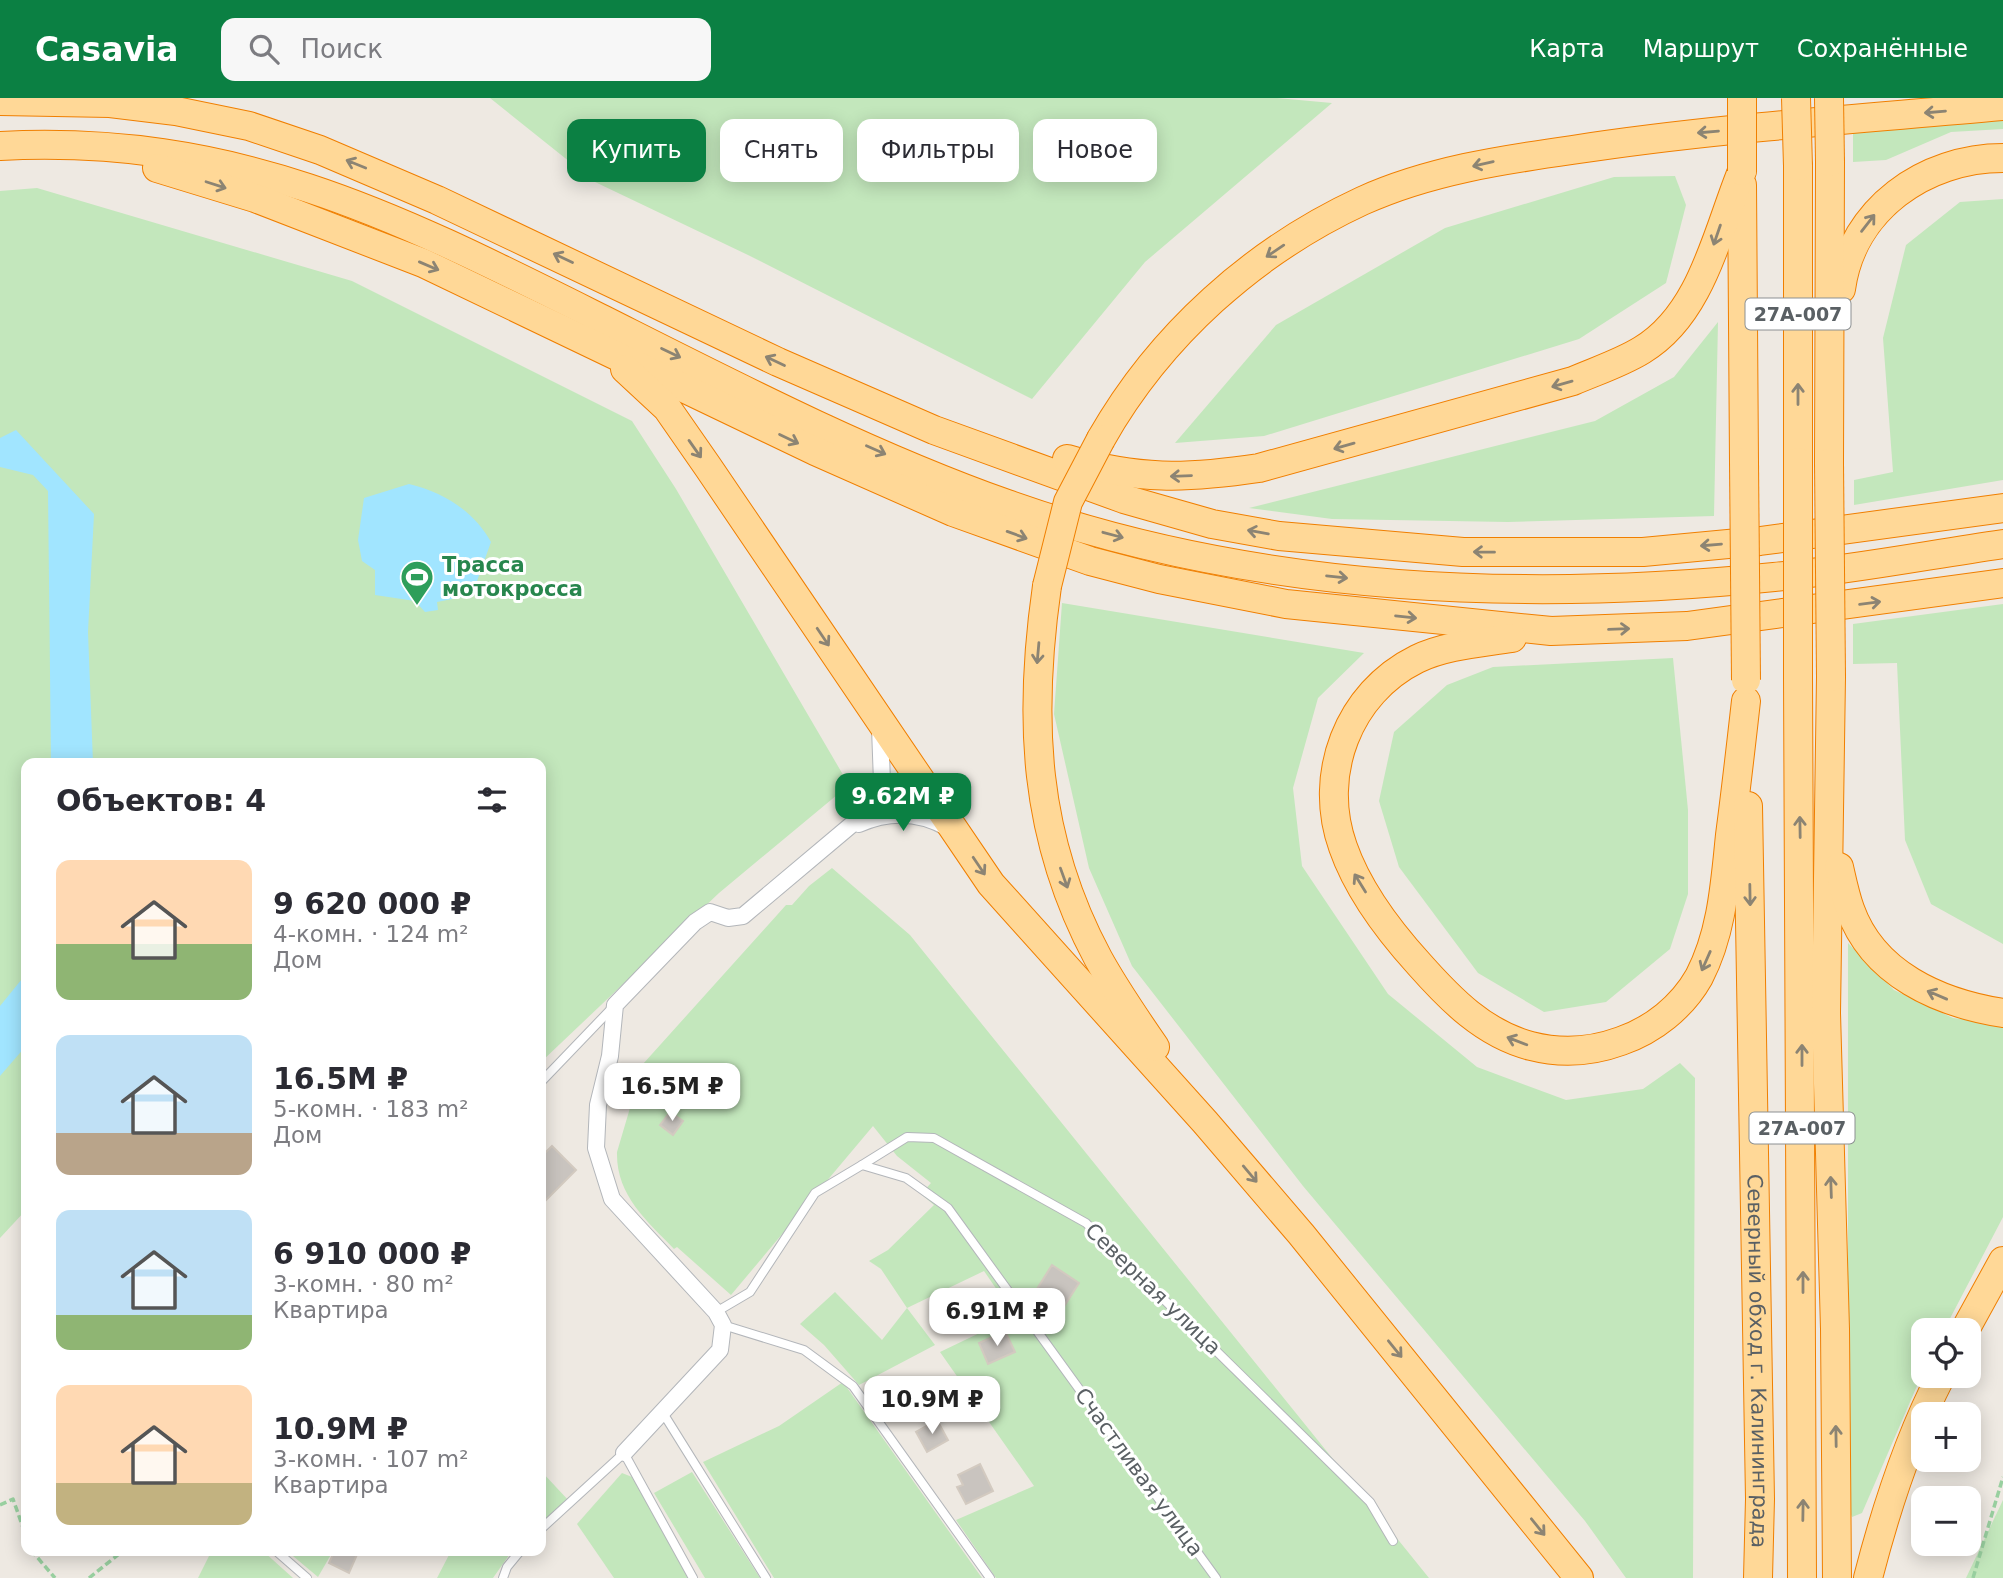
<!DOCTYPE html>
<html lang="ru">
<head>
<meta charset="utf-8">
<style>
	:root { --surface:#fff; --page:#f7f7f7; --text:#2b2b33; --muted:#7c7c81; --accent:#0b8043 }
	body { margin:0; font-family:"DejaVu Sans",sans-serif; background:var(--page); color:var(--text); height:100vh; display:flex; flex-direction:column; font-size:26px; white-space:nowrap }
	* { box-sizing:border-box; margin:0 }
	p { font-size:23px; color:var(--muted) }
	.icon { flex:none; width:38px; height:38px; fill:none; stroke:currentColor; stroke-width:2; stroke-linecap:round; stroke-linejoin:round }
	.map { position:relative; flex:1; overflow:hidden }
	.sheet { position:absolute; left:21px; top:660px; width:525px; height:798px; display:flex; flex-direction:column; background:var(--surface); border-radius:14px; box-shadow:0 4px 18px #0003 }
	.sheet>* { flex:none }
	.hud { position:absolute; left:567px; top:21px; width:665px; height:63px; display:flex; gap:14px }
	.controls { position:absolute; left:1911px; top:1220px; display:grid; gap:14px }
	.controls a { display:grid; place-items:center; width:70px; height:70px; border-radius:14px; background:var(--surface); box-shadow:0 4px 18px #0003; font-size:35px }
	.price { position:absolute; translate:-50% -60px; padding:0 16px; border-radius:14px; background:#fff; color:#222; font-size:23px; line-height:46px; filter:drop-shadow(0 2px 4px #0008) }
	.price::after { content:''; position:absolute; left:50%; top:42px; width:21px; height:16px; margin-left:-10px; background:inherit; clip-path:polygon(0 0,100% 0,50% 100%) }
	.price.active { background:var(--accent); color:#fff }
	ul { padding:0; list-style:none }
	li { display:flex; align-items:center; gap:21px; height:175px; padding:0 35px }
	li span { display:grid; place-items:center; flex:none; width:196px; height:140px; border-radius:14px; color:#555 }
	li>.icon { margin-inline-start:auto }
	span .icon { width:84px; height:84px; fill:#fffc; stroke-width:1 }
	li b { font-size:30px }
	h2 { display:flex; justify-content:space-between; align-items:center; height:84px; padding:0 35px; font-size:30px }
	.pill { padding:0 24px; border-radius:14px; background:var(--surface); box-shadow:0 4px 18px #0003; font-size:24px; line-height:63px }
	.pill.active { background:var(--accent); color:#fff }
	header { display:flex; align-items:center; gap:42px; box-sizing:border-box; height:98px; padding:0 35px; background:var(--accent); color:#fff }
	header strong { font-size:33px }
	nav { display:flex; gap:38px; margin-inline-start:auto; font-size:24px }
	.search { width:490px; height:63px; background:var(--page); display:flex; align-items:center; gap:18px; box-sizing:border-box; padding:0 24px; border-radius:14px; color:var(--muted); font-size:26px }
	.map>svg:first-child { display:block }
	.green { fill:#c3e7bc }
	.water { fill:#a1e5ff }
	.building { fill:#c9c4bf; stroke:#d3cac0; stroke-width:2 }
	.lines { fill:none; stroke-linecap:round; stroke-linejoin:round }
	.service-casing { stroke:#b3b6ba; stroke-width:10 }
	.minor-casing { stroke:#b3b6ba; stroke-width:18 }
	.trunk-casing { stroke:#f07f00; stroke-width:30 }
	.path { stroke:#99d0a0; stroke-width:3.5; stroke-dasharray:7 3.5; stroke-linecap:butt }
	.service { stroke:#fff; stroke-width:8 }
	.minor { stroke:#fff; stroke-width:16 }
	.trunk { stroke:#ffd897; stroke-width:28 }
	.trunk-bridge-casing { stroke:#f07f00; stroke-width:30; stroke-linecap:butt }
	.trunk-bridge { stroke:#ffd897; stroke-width:28 }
	.oneway { stroke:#8c8473 }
	.labels { text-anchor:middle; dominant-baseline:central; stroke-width:6; stroke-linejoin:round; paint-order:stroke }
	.shield { fill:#fff; stroke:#8c9092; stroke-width:2 }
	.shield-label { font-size:19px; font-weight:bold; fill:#5a6064 }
	.leisure-label { font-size:21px; font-weight:bold; fill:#27864d; stroke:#fff; text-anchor:start }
	.street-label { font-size:21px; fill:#5a6064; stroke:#fff }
</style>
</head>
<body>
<header>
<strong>Casavia</strong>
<div class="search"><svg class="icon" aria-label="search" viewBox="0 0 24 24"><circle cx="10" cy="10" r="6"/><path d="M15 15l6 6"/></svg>Поиск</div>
<nav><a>Карта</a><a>Маршрут</a><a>Сохранённые</a></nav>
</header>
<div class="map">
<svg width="2003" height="1480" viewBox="0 0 2003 1480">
	<rect width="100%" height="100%" fill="#eee9e2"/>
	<g class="green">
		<path d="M 490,0 L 1277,0 L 1332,5 L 1145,164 L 1032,301 L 748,157 L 595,84 Z"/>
		<path d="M 2003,21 L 2003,31 L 1951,34 L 1886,62 L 1853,64 L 1853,33 Z"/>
		<path d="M 1675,78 L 1686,107 L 1666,185 L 1579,241 L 1264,338 L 1175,345 L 1276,227 L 1445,130 L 1614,79 Z"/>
		<path d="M 37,90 L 352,183 L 632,323 L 676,391 L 849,687 L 719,795 L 541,964 L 541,665 L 26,665 L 26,1112 L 0,1140 L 0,93 Z"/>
		<path d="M 2003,101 L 2003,382 L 1854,407 L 1854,382 L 1893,374 L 1883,240 L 1906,147 L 1960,104 Z"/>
		<path d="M 1718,224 L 1714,418 L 1508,424 L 1332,421 L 1249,410 L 1595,323 L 1674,279 Z"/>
		<path d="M 1062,505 L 1364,555 L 1318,600 L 1293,690 L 1302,768 L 1388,896 L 1477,969 L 1566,1002 L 1643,991 L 1680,965 L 1695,980 L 1693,1480 L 1626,1480 L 1585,1423 L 1303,1088 L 1132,868 L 1089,770 L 1054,616 Z"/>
		<path d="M 2003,506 L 2003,846 L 1931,806 L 1905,742 L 1897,565 L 1853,566 L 1853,526 Z"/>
		<path d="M 1673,560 L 1688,712 L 1688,796 L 1670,851 L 1606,904 L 1544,914 L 1478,875 L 1399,769 L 1379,703 L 1394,634 L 1447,587 L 1493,569 Z"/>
		<path d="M 832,770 L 910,837 L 1429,1480 L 996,1480 L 956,1422 L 1034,1388 L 940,1254 L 1015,1218 L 984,1173 L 907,1210 L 935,1247 L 859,1287 L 824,1247 L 800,1226 L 835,1194 L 882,1242 L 907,1210 L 881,1171 L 869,1163 L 888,1152 L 934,1107 L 921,1096 L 931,1085 L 897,1058 L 873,1028 L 731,1197 L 677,1149 L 674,1151 C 646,1122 616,1097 617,1054 L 643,966 L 786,807 L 792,807 L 809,788 Z"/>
		<path d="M 1848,845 L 1894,892 L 1953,920 L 2003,926 L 2003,1119 L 1944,1232 L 1923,1232 L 1923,1274 L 1862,1415 L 1852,1419 L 1848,1409 Z"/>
		<path d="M 843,1284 L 982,1480 L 774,1480 L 703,1364 L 779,1328 Z"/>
		<path d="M 541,1373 L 570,1404 L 541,1435 Z"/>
		<path d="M 692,1374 L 760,1480 L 705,1480 L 654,1395 Z"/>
		<path d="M 622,1375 L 632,1379 L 691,1480 L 614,1480 L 577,1426 Z"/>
		<path d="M 2003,1402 L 2003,1480 L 1966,1480 Z"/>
		<path d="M 212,1452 L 263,1453 L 293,1480 L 198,1480 Z"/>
		<path d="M 287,1453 L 333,1453 L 318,1479 Z"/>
		<path d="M 451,1453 L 451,1452 L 512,1453 L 493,1480 L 437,1480 Z"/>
	</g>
	<g class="water">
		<path d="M 16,332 L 94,416 L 88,534 L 93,665 L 51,665 L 48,393 L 33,377 L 0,369 L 0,340 Z"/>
		<path d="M 409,386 C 443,394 474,413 491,444 L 472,497 L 437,504 L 438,512 L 425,514 L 415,503 L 375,497 L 375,472 L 362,463 L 358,442 L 364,400 Z"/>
		<path d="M 26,876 L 26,948 L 0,978 L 0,908 Z"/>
	</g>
	<g class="building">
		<path d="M 670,1014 L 683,1023 L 673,1037 L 660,1027 Z"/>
		<path d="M 552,1048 L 576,1072 L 541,1107 L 541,1059 Z"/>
		<path d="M 1052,1167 L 1079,1185 L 1054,1224 L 1042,1216 L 1047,1208 L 1041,1204 L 1046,1196 L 1037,1191 Z"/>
		<path d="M 1005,1233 L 1015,1254 L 988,1266 L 979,1245 Z"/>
		<path d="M 937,1322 L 948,1342 L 927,1354 L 916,1334 Z"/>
		<path d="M 980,1366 L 993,1393 L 966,1406 L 957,1389 L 963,1387 L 958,1377 Z"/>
		<path d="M 335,1452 L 359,1452 L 349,1475 L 329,1465 Z"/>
	</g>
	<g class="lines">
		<defs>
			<g id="service">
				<path d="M 541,984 L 613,909"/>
				<path d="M 862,1067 L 907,1039 L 934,1040 L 1086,1125 L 1370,1404 L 1393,1443"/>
				<path d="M 716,1214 L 750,1194 L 815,1095 L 862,1067 L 906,1080 L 948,1110 L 1216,1480"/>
				<path d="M 723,1227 L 804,1252 L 853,1288 L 990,1480"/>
				<path d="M 663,1315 L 766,1480"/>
				<path d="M 541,1431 L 624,1355 L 693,1480"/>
				<path d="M 275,1452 L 307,1480"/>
				<path d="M 503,1480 L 507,1469 L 521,1452"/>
			</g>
			<g id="minor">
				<path d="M 859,726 C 889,713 920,714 948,730"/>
				<path d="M 624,1355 L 720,1252 L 723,1227 L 716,1214 L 612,1101 L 596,1050 L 598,1007 L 610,958 L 615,907 L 695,824 L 710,814 L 728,820 L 743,818 L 869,712 L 882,684 L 880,630"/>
			</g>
			<g id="trunk">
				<path d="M 0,3 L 110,5 L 176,13 L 249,28 L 320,52 L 437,102 L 778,264 L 934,332 L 1124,401 L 1212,426 L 1279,438 L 1463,454 L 1643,454 L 1760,443 L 2003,410"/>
				<path d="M 0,48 C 239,36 400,120 606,223 C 737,289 869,357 1007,406 C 1252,493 1518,505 1774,479 C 1851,472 1927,457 2003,446"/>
				<path d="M 1798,68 L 1798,364"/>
				<path d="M 157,70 L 255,100 L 423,165 L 815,353 L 953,414 L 1090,463 L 1159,481 L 1286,506 L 1551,533 L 1687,528 L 2003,485"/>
				<path d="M 1742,87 L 1744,364"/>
				<path d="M 1841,191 C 1852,111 1925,60 2003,60"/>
				<path d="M 625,271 L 667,310 L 708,369 L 991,786 L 1205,1024 L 1301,1136 L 1579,1480"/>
				<path d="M 1101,341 C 1160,237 1254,153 1362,103 C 1428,73 1501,62 1572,52 C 1715,30 1859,21 2003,8"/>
				<path d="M 1067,361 C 1138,382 1185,381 1259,370 L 1573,283 C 1596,273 1621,265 1642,252 C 1702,216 1717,134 1742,73"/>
				<path d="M 1829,365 L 1830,64"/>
				<path d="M 1047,488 C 1028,620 1033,739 1098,860 C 1115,891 1135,920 1155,949"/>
				<path d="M 1512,540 C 1481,545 1446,547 1417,561 C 1348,595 1317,677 1343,749 C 1358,792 1389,833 1419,866 C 1450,901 1484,936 1531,948 C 1562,956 1591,954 1621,943 C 1653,932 1682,909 1699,879 C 1722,835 1725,786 1730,737 C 1736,692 1741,647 1746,603"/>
				<path d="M 1798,579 L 1802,1480"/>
				<path d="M 1831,579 L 1826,915 L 1835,1231 L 1837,1480"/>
				<path id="s1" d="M 1748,708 L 1760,1401 L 1758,1480"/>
				<path d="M 1839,769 C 1842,782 1845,797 1850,811 C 1873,876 1939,905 2003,915"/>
				<path d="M 1965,1232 L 2003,1163"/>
				<path d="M 1868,1480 C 1886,1410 1908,1342 1941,1278"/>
			</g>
		</defs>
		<use href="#service" class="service-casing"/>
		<use href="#minor" class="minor-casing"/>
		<use href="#trunk" class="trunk-casing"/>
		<g class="path">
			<path d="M 0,1407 L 13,1401 L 26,1438"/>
			<path d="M 31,1452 L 55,1480"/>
			<path d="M 89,1480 L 124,1452"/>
			<path d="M 1973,1480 L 2003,1379"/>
		</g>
		<use href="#service" class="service"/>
		<use href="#minor" class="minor"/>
		<use href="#trunk" class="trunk"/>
		<defs>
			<g id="trunk-bridge">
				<path d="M 1742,0 L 1742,73"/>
				<path d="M 1796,0 L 1798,68"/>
				<path d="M 1829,0 L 1830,64"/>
				<path d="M 1744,364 L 1746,582"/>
				<path d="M 1798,364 L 1798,579"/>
				<path d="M 1829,365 L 1831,579"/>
				<path d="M 1047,488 L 1068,404 L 1101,341"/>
			</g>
		</defs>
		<use href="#trunk-bridge" class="trunk-bridge-casing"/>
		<use href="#trunk-bridge" class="trunk-bridge"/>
	</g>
	<defs><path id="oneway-shaft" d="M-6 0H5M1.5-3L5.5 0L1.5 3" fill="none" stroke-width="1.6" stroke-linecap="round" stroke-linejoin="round" transform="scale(1.75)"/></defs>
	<g class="oneway">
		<use href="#oneway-shaft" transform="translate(1935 14) rotate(175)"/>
		<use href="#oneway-shaft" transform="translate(1708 34) rotate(175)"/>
		<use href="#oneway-shaft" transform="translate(356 66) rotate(-158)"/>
		<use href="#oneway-shaft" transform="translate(1483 66) rotate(167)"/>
		<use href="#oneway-shaft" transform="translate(216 87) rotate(18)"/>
		<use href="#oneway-shaft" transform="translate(1868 125) rotate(-52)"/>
		<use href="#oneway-shaft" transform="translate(1717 137) rotate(109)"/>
		<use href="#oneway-shaft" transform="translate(1275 153) rotate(146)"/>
		<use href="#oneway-shaft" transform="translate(563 160) rotate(-155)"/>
		<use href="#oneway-shaft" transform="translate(429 168) rotate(23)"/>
		<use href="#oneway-shaft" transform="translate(671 255) rotate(26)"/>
		<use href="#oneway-shaft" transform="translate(775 263) rotate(-155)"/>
		<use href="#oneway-shaft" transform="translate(1562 286) rotate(164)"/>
		<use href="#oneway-shaft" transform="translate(1798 296) rotate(-90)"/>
		<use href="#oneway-shaft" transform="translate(789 341) rotate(26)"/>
		<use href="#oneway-shaft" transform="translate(1344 348) rotate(164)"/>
		<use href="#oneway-shaft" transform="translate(695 351) rotate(55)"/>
		<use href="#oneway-shaft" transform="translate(876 352) rotate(24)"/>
		<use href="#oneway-shaft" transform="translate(1181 378) rotate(178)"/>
		<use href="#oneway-shaft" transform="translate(1258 434) rotate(-170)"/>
		<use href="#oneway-shaft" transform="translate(1017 437) rotate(20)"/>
		<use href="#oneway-shaft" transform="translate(1113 437) rotate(15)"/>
		<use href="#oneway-shaft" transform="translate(1711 447) rotate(175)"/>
		<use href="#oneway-shaft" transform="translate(1484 454) rotate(-179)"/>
		<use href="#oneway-shaft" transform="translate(1337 479) rotate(6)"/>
		<use href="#oneway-shaft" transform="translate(1870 505) rotate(-7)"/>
		<use href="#oneway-shaft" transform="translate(1406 519) rotate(6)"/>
		<use href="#oneway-shaft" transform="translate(1619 531) rotate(-2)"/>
		<use href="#oneway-shaft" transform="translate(823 539) rotate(56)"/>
		<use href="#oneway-shaft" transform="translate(1038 555) rotate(95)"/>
		<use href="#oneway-shaft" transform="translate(1800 729) rotate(-91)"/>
		<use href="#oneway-shaft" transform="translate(979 768) rotate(56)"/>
		<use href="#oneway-shaft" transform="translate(1064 780) rotate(70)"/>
		<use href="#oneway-shaft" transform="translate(1360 785) rotate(-122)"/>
		<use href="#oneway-shaft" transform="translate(1750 797) rotate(89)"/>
		<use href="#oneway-shaft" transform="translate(1706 863) rotate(114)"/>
		<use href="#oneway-shaft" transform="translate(1937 897) rotate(-157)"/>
		<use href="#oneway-shaft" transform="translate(1517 943) rotate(-159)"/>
		<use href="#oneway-shaft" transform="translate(1802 957) rotate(-90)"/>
		<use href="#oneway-shaft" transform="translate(1250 1076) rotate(50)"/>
		<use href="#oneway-shaft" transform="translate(1831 1089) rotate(-92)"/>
		<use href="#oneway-shaft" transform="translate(1803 1184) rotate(-90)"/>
		<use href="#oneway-shaft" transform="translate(1395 1251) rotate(51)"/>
		<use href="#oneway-shaft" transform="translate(1836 1338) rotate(-91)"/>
		<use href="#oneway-shaft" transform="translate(1803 1412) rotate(-89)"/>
		<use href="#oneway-shaft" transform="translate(1538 1429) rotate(51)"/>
	</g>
	<defs>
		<symbol id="stadium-pin" viewBox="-11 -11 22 30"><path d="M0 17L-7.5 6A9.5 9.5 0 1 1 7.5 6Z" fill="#2e9e5b" stroke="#fff"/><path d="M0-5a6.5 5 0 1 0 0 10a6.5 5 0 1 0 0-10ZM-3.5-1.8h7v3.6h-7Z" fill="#fff"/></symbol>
	</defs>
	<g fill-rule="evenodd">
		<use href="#stadium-pin" x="398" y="460" width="38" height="52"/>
	</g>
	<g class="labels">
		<g class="shield">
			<rect x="1745.5" y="200.5" width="105" height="31" rx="5"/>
			<rect x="1749.5" y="1014.5" width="105" height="31" rx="5"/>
		</g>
		<g class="shield-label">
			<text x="1798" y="216">27А-007</text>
			<text x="1802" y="1030">27А-007</text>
		</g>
		<g class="leisure-label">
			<text x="442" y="467">Трасса<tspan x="442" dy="24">мотокросса</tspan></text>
		</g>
		<g class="street-label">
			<text transform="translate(1153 1191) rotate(44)">Северная улица</text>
			<text stroke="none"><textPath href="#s1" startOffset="555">Северный обход г. Калининграда</textPath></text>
			<text transform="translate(1139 1374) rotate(54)">Счастливая улица</text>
		</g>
	</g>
</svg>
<div class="controls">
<a><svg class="icon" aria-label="locate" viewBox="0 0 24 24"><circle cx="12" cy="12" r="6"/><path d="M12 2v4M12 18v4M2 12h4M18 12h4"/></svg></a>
<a>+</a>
<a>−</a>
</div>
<b class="price active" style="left:903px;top:735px">9.62M ₽</b>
<b class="price" style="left:672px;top:1025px">16.5M ₽</b>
<b class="price" style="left:997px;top:1250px">6.91M ₽</b>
<b class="price" style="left:932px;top:1338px">10.9M ₽</b>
<div class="hud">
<a class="pill active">Купить</a>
<a class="pill">Снять</a>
<a class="pill">Фильтры</a>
<a class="pill">Новое</a>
</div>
<section class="sheet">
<h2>Объектов: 4<svg class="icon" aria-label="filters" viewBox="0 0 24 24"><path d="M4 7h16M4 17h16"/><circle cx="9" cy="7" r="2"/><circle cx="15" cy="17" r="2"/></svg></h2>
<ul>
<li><span style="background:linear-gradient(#ffd9b3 60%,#8fb573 0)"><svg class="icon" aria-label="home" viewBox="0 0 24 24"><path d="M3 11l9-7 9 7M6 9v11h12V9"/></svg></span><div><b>9 620 000 ₽</b><p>4-комн. · 124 m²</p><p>Дом</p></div></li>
<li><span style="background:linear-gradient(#bfe0f5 70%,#b9a48a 0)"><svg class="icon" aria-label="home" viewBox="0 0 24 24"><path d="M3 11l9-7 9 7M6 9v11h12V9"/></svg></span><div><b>16.5M ₽</b><p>5-комн. · 183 m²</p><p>Дом</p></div></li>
<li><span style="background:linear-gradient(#bfe0f5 75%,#8fb573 0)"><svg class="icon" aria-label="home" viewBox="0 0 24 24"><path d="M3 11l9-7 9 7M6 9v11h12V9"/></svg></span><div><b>6 910 000 ₽</b><p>3-комн. · 80 m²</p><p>Квартира</p></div></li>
<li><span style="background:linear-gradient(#ffd9b3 70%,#c2b280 0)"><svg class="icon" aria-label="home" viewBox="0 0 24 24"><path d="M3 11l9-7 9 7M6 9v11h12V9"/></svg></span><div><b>10.9M ₽</b><p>3-комн. · 107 m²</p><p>Квартира</p></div></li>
</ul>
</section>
</div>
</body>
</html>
